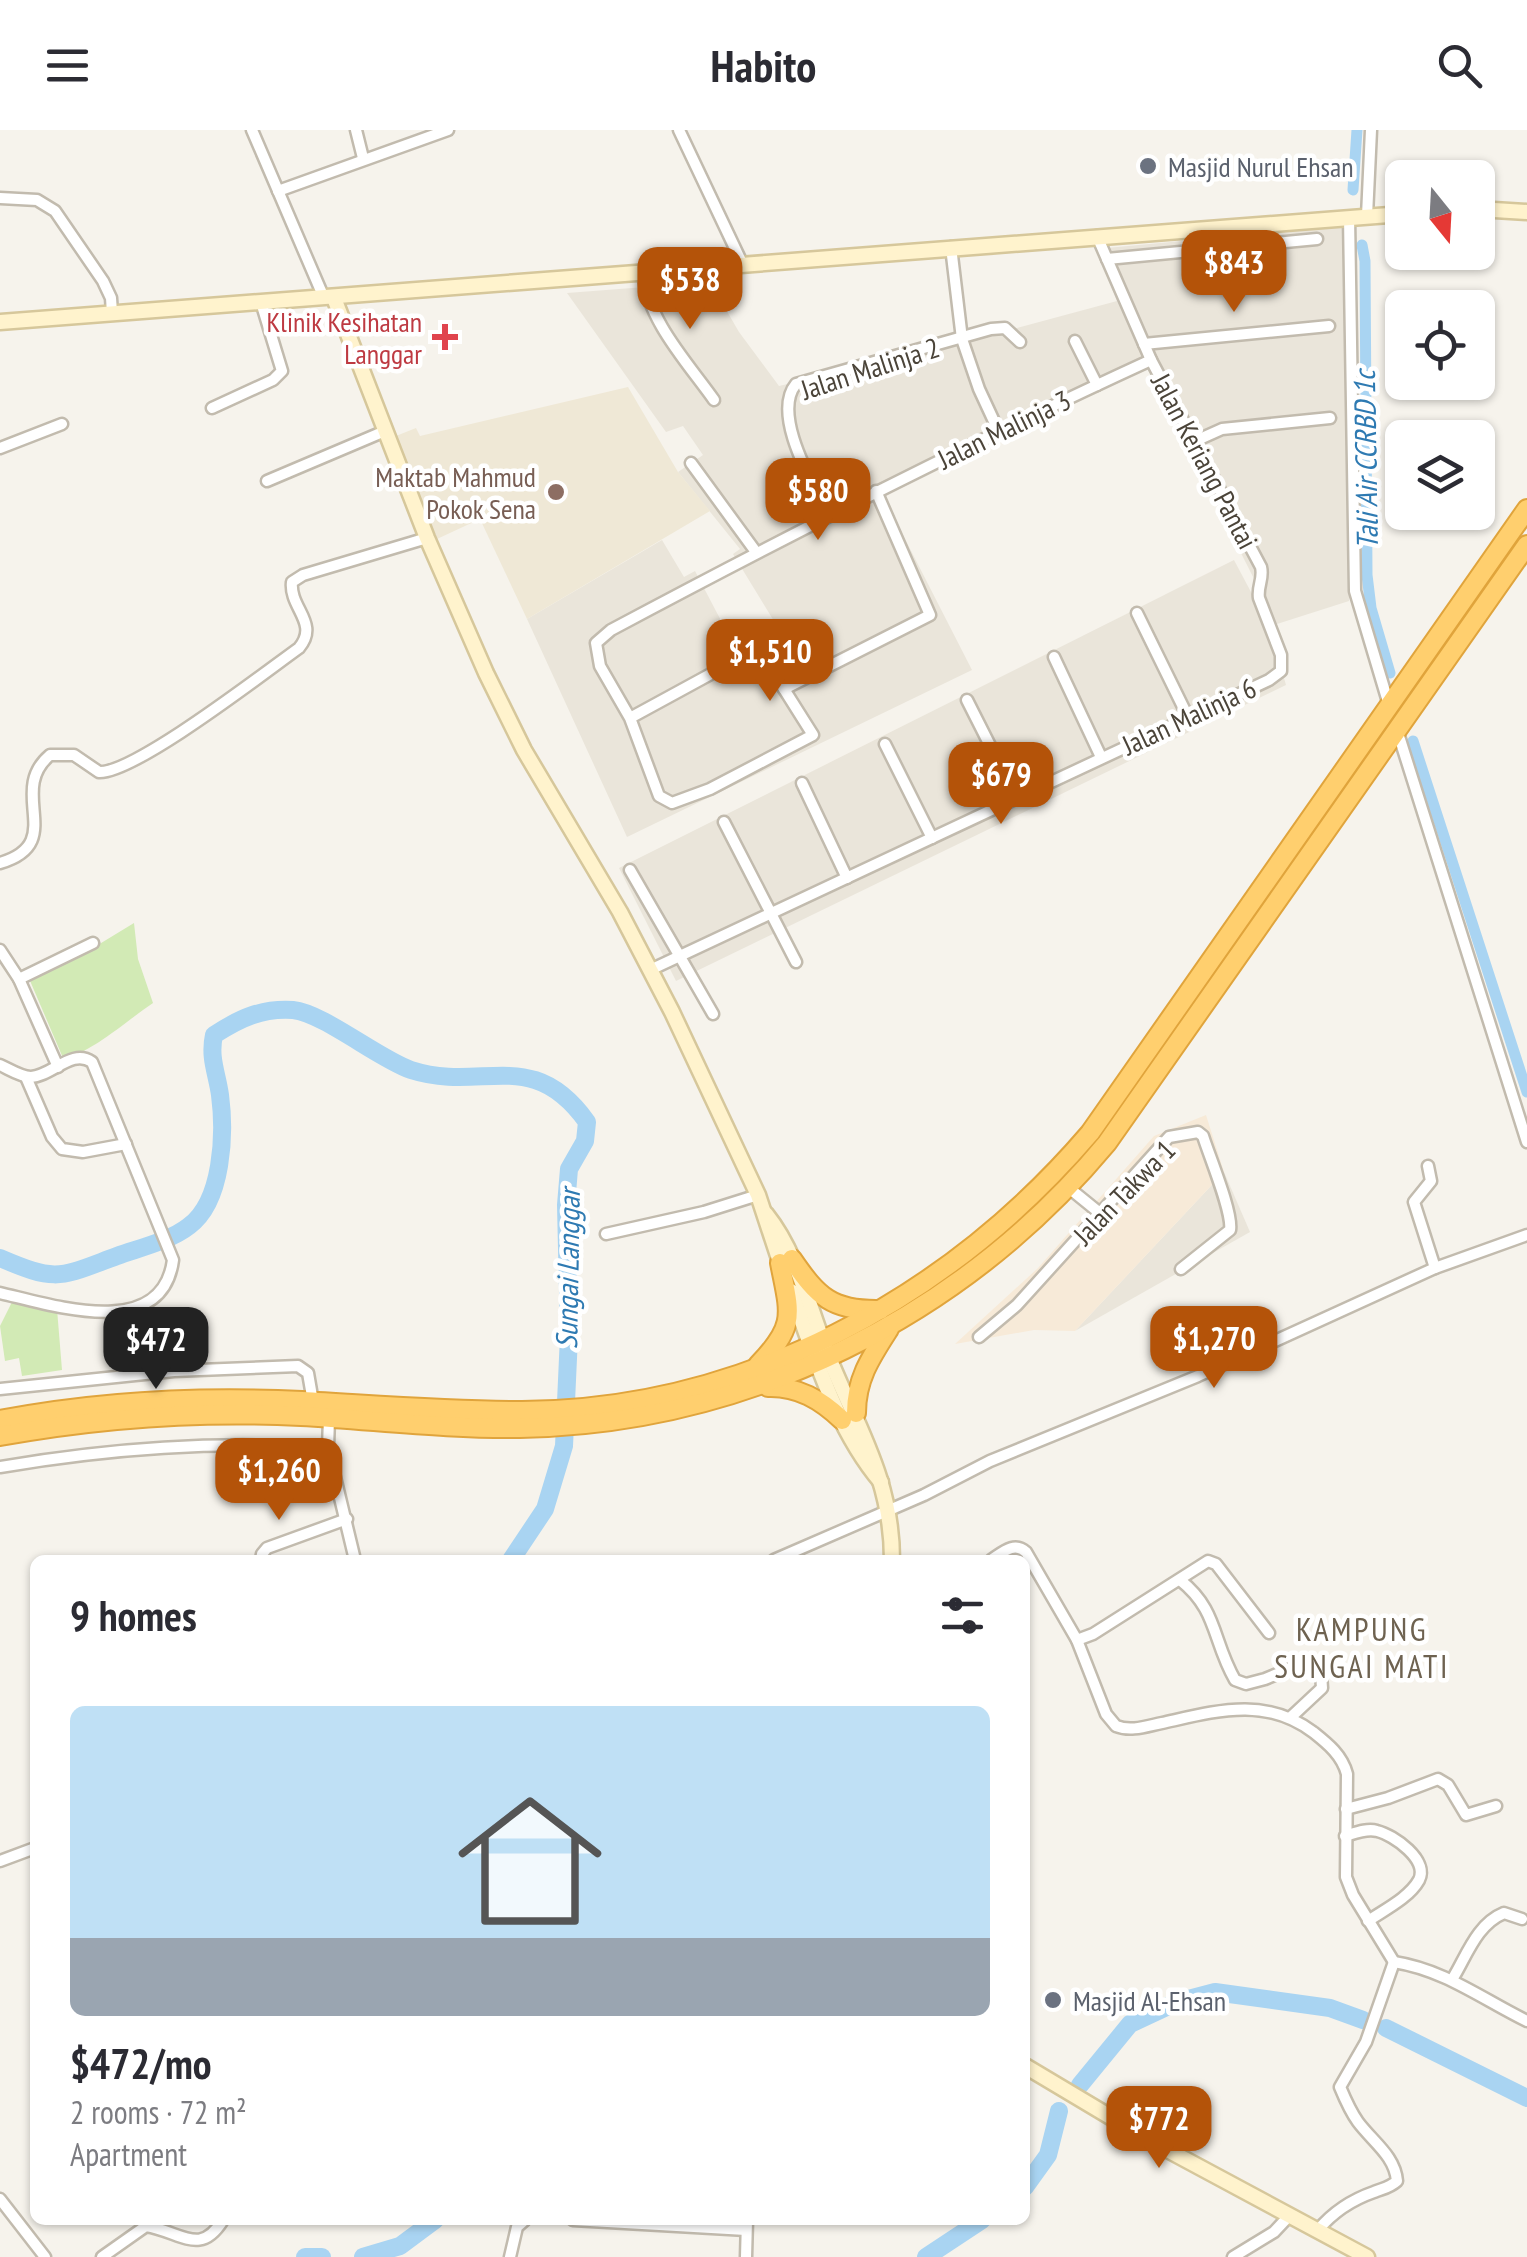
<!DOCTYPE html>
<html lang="en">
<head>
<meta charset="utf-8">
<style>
	:root { --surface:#fff; --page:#f7f7f7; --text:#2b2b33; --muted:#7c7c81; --line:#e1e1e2; --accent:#b45309 }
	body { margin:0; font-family:"PT Sans Narrow",sans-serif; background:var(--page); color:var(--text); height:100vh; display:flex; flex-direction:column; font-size:38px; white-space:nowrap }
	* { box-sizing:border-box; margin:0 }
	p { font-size:32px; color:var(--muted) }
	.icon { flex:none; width:55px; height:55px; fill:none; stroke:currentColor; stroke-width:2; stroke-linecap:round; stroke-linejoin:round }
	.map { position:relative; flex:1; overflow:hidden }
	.drawer { position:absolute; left:30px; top:1425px; width:1000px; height:670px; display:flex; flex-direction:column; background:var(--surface); border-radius:15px; box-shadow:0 2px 8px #0004 }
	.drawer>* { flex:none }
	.needle { width:65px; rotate:162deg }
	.controls { position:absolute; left:1385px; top:30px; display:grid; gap:20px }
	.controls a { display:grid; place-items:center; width:110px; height:110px; border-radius:15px; background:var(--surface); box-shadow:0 2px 8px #0004; font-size:50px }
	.price { position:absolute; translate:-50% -85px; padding:0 22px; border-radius:20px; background:var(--accent); color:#fff; font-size:32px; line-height:65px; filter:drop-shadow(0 2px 5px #0008) }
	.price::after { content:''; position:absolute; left:50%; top:60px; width:30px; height:22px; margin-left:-15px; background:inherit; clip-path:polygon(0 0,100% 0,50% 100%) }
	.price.active { background:#222; color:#fff }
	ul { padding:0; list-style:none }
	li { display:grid; align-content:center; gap:20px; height:530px; padding:0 40px }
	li+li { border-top:2px solid var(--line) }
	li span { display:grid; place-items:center; height:310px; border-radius:15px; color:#555 }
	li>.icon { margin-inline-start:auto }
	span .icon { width:180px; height:180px; fill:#fffc; stroke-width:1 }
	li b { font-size:42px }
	h2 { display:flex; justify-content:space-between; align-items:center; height:120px; padding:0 40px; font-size:42px }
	header { display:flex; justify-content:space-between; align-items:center; height:130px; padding:0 40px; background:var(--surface); font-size:45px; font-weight:700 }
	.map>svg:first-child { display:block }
	.residential { fill:#eae5da }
	.commercial { fill:#f7ead8 }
	.education { fill:#efe8d6 }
	.green { fill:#d2eab5 }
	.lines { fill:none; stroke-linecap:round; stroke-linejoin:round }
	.canal { stroke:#a9d4f2; stroke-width:11 }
	.river { stroke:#a9d4f2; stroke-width:18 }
	.street-casing { stroke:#c2bbae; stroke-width:15 }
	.secondary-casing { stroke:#d6c79b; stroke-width:19 }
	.highway-casing { stroke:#e0a43c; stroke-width:22 }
	.street { stroke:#fff; stroke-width:10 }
	.secondary { stroke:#fff3cd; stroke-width:14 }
	.highway { stroke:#ffcf6e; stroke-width:18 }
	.worship-dot { fill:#6b7280; stroke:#fff; stroke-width:4 }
	.health-dot { fill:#e0444e; stroke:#fff; stroke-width:4 }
	.education-dot { fill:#8d6e63; stroke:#fff; stroke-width:4 }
	.labels { text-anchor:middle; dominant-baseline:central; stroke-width:9; stroke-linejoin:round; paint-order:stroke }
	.worship-label { font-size:28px; fill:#5b616d; stroke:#fff; text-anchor:start }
	.health-label { font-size:28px; fill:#be3a42; stroke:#fff; text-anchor:end }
	.street-label { font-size:28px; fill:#4b4439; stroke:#fff }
	.education-label { font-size:28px; fill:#785e54; stroke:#fff; text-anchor:end }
	.water-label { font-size:30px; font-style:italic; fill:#2e7ab2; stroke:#fff }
	.quarter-label { font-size:32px; letter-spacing:2.5px; fill:#6e6250; stroke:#fff }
</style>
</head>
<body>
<header><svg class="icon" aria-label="menu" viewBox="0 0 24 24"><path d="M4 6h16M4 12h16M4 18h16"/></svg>Habito<svg class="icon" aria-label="search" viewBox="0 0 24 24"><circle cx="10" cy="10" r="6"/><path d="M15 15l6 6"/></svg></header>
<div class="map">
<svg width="1527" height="2127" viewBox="0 0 1527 2127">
	<rect width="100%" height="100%" fill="#f6f3ec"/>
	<g class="residential">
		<path d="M 1343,96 L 1349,471 L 1277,494 L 1146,236 L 883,366 L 972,540 L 627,707 L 527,489 L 662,410 L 684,447 L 695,441 L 738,523 L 760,509 L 766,516 L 778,509 L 780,501 L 733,424 L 740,419 L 678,342 L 703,325 L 683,296 L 666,302 L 567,163 L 710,152 L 739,202 L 779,256 L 972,210 L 1117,171 L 1096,119 Z"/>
		<path d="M 1234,430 L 1269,496 L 1286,555 L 676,851 L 619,738 Z"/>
		<path d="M 1224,1042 L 1250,1102 L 1075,1201 Z"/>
	</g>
	<path class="commercial" d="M 1206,985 L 1224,1042 L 1075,1201 L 1034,1200 L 955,1214 L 1038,1138 L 1154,1006 Z"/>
	<path class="education" d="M 628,257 L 678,342 L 710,381 L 527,489 L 480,389 L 437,409 L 396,306 L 416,298 L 420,306 Z"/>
	<g class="green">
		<path d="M 134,793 L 138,829 L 153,873 C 130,888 88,926 63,928 L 28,846 L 88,821 Z"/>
		<path d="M 14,1168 L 57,1179 L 62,1240 L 22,1246 L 19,1228 L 5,1231 L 0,1196 Z"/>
	</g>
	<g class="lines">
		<g class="canal">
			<path d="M 1353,60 L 1357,0"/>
			<path d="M 1362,115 L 1365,131 L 1367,445 L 1371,478 L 1390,543"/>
			<path d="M 1413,611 L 1527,962"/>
		</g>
		<g class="river">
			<path d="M 0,1128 C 58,1153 60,1147 117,1126 C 139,1118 170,1111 189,1096 C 223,1071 225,1003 220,965 C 217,943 209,928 214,905 C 240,888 262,878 293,880 C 323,883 379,929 411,940 C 483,963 532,915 587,992 L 585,1011 L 569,1039 L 566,1075 L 569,1206 L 564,1316 L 545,1379 L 511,1430"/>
			<path d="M 1386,1898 L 1527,1968"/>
			<path d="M 1080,1955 L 1130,1894 L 1177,1872 L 1215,1862 L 1330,1878 L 1363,1890"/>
			<path d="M 1025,2057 L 1048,2025 L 1059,1981"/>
			<path d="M 305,2127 L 322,2127"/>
			<path d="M 363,2127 L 400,2116 L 435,2090"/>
			<path d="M 926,2127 L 982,2090"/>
		</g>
		<defs>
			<g id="street">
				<path d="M 252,0 L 324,168"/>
				<path d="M 356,0 L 363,28"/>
				<path d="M 679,0 L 742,133"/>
				<path d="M 278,61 L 448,0"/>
				<path d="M 0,68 L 37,70 L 55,81 L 103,151 L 111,168 L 112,183"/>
				<path d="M 1367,86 L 1371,0"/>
				<path d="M 1349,87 L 1355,461 L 1389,575"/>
				<path d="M 951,117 L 962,209 L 979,259 L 998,300"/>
				<path d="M 1107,129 L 1317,109"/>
				<path d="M 643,142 C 647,190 687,232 714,270"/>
				<path d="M 1075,211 L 1097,255"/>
				<path d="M 1144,214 L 1329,196"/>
				<path d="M 212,278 L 273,250 L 282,241 L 261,172"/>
				<path d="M 1193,312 L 1222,299 L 1330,288"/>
				<path d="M 0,318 L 62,294"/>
				<path d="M 691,333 L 756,422"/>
				<path d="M 267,351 L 385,301"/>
				<path d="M 828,386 C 813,354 771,284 796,254 L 991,199 L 1005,198 L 1020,212"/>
				<path d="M 1137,483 L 1188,587"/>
				<path d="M 1054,527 L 1101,627"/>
				<path d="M 784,559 L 930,485 L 876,361"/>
				<path d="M 967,570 L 1016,667"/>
				<path d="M 630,588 L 753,521 L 760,521 L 813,605 L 710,659 L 672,673 L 659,666 L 630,588 L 600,536 L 596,513 L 611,500 C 789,405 968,314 1151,230"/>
				<path d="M 1398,603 L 1527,1012"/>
				<path d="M 885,614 L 932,708"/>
				<path d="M 802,653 L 847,748"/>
				<path d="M 724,692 L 796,832"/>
				<path d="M 0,733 C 68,713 6,662 50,625 L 74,625 L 99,642 C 134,644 264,543 299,518 C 320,493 289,478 292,452 L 303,445 L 427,408"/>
				<path d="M 630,740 L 713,884"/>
				<path d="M 0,820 L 19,849 L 58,937"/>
				<path d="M 650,840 L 1269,550 L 1281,541 L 1281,525 L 1259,468 C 1257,456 1264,449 1261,437 L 1151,230 L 1097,106"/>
				<path d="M 19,849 L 93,813"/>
				<path d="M 0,935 C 9,939 21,947 31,947 C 52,946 72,918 92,932 L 173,1130 C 162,1212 52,1175 0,1163"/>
				<path d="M 26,947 L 52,1007 L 62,1019 L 83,1022 L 126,1014"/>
				<path d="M 1428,1036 L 1431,1051 L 1414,1072 L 1435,1138"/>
				<path d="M 1069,1058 L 1101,1084"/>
				<path d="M 606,1104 L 704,1082 L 758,1065"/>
				<path d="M 979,1207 L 1017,1175 L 1169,1007 L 1198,1002 L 1203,1006 C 1210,1028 1233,1083 1230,1100 L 1181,1139"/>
				<path d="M 0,1259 L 174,1241 L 298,1236 L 308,1243 L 313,1272"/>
				<path d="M 329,1288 L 328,1318 L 355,1430"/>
				<path d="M 0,1337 C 113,1318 214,1311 328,1318"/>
				<path d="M 261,1430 L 262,1424 L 267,1418 L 347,1389"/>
				<path d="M 774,1430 L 924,1365 L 990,1331 L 1198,1246 L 1435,1138 L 1527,1105"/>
				<path d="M 991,1430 C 1002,1423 1014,1411 1026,1422 L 1077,1510 L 1106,1584 L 1116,1596 C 1131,1602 1147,1596 1162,1593 C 1216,1581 1265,1566 1313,1602 C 1328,1614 1342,1625 1347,1644 L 1346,1747 L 1353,1765 L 1394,1832"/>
				<path d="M 1180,1450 C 1218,1480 1212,1510 1235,1550 L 1246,1554 L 1265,1549 L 1306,1532 L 1316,1533 L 1321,1544 L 1322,1558 L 1291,1587"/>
				<path d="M 1077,1510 L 1093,1504 L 1208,1431 L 1216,1434 L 1269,1503"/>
				<path d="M 1346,1679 L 1388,1668 L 1438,1649 L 1448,1655 L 1466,1685 L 1496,1676"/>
				<path d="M 1345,1706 C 1355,1703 1367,1698 1377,1701 C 1394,1705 1429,1730 1419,1750 C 1409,1768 1384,1780 1368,1791"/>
				<path d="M 0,1731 L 35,1718"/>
				<path d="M 1394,1832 C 1445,1840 1482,1869 1527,1891"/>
				<path d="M 1453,1848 C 1467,1825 1477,1794 1504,1783 L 1522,1789"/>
				<path d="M 0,2069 L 45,2127"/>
				<path d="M 573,2090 L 746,2100"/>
				<path d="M 1318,2100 C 1333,2082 1351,2070 1374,2062 C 1384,2058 1389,2058 1397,2051 C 1395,2026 1373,2012 1358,1992 C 1350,1981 1345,1969 1340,1957 L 1366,1912 L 1394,1832"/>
				<path d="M 102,2127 L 146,2096 C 182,2102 200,2127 223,2090"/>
				<path d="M 510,2127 L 517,2097 L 525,2090"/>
				<path d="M 746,2127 L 747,2090"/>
				<path d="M 1233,2127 L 1274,2102 L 1289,2086"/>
			</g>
			<g id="secondary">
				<path d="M 1478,79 L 1527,82"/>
				<path d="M 334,168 L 427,408 L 486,543 L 524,620 L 620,782 L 672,882 L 758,1065 L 783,1141"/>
				<path d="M 0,192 L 1402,84"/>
				<path d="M 766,1084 C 798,1124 809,1178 828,1225 C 857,1297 892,1349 892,1430"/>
				<path d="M 791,1161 C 815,1226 836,1299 881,1352"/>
				<path d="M 1025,1936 L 1149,2010 L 1367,2127"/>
			</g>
			<g id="highway">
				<path d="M 792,1129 C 818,1167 832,1181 880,1180"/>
				<path d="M 758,1235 C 797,1195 790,1184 780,1133"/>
				<path d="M 768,1257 C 798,1256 821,1270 842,1290"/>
				<path d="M 856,1283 C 856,1249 871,1227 889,1199"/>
				<path d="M 0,1290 C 99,1271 201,1266 302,1271 C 375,1275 449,1281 522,1281 C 743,1280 948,1169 1090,1003 L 1527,379"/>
				<path d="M 0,1306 C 99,1288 200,1281 301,1286 C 374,1290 447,1299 520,1298 C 748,1294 962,1187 1107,1013 L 1527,415"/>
			</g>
		</defs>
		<use href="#street" class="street-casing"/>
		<use href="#secondary" class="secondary-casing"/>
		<use href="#highway" class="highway-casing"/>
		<use href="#street" class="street"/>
		<use href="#secondary" class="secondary"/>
		<use href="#highway" class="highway"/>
	</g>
	<g class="worship-dot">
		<circle cx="1148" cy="36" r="10"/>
		<circle cx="1053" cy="1870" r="10"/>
	</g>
	<path class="health-dot" d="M440 192h10v10h10v10h-10v10h-10v-10h-10v-10h10z"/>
	<circle class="education-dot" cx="556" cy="362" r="10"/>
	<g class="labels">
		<g class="worship-label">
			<text x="1168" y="36">Masjid Nurul Ehsan</text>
			<text x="1073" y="1870">Masjid Al-Ehsan</text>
		</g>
		<g class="health-label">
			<text x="422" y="191">Klinik Kesihatan<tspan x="422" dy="32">Langgar</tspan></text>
		</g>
		<g class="street-label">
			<text transform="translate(870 238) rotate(-18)">Jalan Malinja 2</text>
			<text transform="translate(1004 299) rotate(-26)">Jalan Malinja 3</text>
			<text transform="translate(1205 331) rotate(62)">Jalan Keriang Pantai</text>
			<text transform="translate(1189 586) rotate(-25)">Jalan Malinja 6</text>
			<text transform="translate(1124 1062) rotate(-46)">Jalan Takwa 1</text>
		</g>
		<g class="education-label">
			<text x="536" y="346">Maktab Mahmud<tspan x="536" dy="32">Pokok Sena</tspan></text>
		</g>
		<g class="water-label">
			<text transform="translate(1365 330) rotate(-91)">Tali Air CCRBD 1c</text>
			<text transform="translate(567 1139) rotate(-89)">Sungai Langgar</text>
		</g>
		<g class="quarter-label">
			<text x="1362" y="1499">KAMPUNG<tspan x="1362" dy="37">SUNGAI MATI</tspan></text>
		</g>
	</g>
</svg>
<div class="controls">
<a><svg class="needle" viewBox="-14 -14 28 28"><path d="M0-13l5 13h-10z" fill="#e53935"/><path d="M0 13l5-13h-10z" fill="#7c7c81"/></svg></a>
<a><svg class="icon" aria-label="locate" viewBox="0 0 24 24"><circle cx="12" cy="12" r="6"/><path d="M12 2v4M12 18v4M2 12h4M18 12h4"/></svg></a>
<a><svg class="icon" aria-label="layers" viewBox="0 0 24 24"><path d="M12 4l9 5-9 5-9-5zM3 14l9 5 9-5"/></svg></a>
</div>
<b class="price" style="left:1234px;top:185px">$843</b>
<b class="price" style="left:690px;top:202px">$538</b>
<b class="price" style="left:818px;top:413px">$580</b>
<b class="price" style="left:770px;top:574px">$1,510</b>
<b class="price" style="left:1001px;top:697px">$679</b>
<b class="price" style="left:1214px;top:1261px">$1,270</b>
<b class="price active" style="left:156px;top:1262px">$472</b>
<b class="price" style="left:279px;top:1393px">$1,260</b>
<b class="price" style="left:1159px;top:2041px">$772</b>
<section class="drawer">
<h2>9 homes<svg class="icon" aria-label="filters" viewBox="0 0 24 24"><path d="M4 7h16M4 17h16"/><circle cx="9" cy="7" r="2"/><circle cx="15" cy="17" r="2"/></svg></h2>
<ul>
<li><span style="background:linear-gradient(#bfe0f5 75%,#9aa5b1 0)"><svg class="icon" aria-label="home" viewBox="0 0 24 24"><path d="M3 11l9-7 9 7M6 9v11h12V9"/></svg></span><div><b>$472/mo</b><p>2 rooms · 72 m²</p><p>Apartment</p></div></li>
</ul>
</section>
</div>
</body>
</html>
